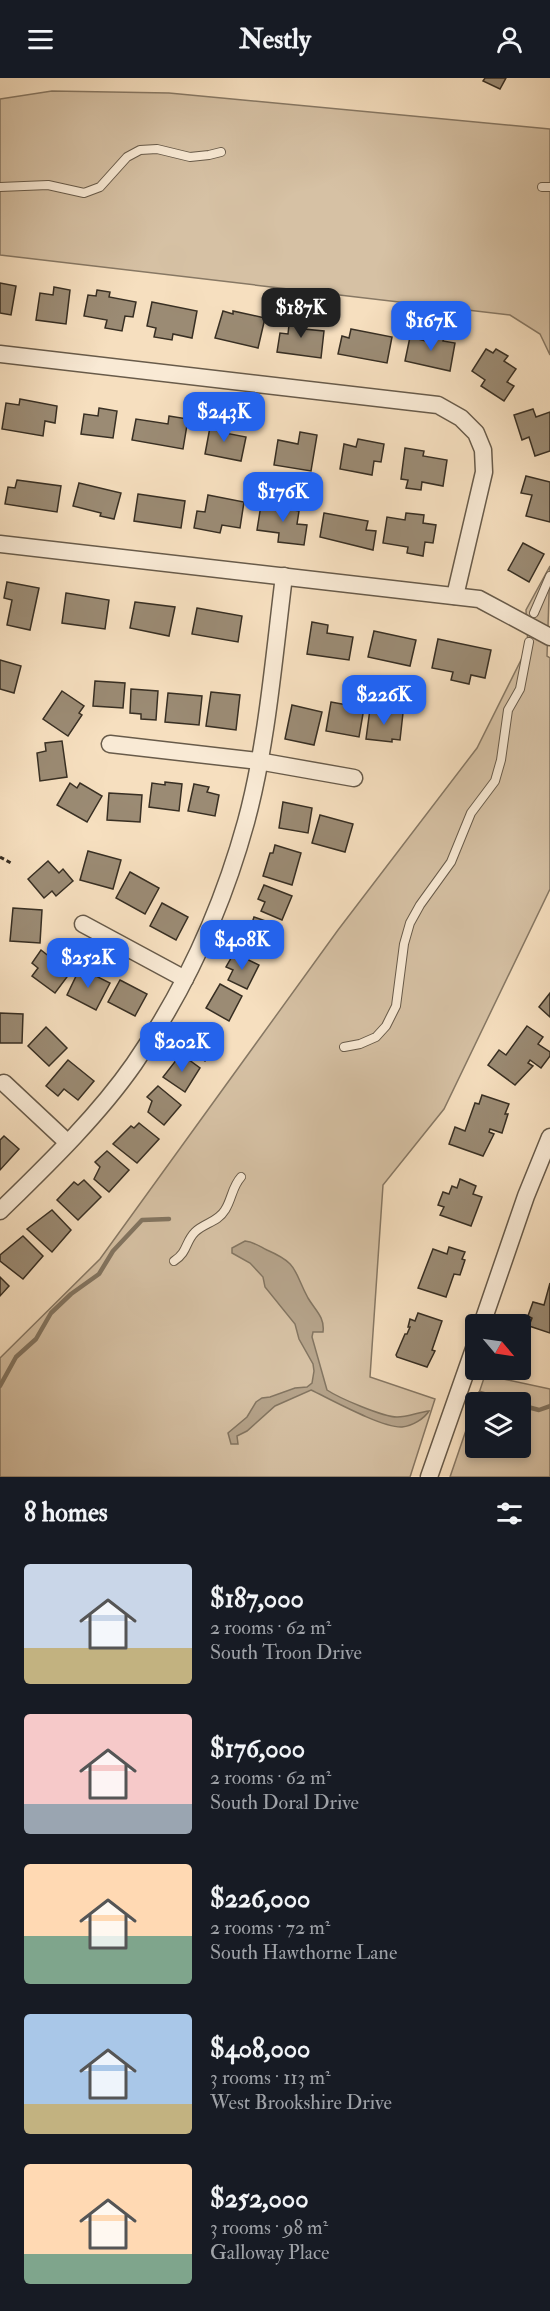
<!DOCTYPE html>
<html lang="en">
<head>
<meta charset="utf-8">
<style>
	:root { --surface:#171b24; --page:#20242c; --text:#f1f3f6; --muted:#9ea1a6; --accent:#2563eb }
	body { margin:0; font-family:"IM FELL Double Pica",serif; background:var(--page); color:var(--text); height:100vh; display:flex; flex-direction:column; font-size:22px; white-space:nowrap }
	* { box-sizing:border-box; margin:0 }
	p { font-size:20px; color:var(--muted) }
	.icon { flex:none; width:33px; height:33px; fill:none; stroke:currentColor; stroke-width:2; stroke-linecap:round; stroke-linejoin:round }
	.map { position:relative; height:1399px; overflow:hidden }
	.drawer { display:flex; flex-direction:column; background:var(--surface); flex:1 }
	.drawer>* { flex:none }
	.needle { width:39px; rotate:119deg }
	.tools { position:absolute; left:465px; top:1236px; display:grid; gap:12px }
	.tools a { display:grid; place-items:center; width:66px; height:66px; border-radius:6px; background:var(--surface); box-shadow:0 3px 9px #0003; font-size:30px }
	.price { position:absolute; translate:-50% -51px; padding:0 14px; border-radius:12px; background:var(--accent); color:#fff; font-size:20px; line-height:39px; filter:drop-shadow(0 2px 3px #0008) }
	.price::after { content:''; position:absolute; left:50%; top:36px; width:18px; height:14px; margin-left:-9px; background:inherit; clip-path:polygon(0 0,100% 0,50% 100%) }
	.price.selected { background:#222; color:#fff }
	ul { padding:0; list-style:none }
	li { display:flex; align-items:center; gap:18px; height:150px; padding:0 24px }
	li span { display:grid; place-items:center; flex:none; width:168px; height:120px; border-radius:6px; color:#555 }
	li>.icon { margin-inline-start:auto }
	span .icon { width:72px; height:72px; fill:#fffc; stroke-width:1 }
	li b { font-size:26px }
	h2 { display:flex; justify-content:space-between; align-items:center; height:72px; padding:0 24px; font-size:26px }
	header { display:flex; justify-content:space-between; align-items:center; height:78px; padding:0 24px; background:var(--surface); font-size:27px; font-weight:800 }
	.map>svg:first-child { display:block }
	.green { fill:#d6c1a4; stroke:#877864; stroke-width:1.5 }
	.water { fill:#b5a38a; stroke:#837561; stroke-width:1.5 }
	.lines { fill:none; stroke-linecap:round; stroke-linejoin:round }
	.stream { stroke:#837561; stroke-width:4.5 }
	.building { fill:#9b8b74; stroke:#382f23; stroke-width:1.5 }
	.service-casing { stroke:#685b4a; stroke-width:10 }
	.minor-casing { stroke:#685b4a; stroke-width:19 }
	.path { stroke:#382f23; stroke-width:3; stroke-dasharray:4.5 3; stroke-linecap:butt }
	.service { stroke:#f9ead5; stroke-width:8 }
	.minor { stroke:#f9ead5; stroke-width:16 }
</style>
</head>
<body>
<header><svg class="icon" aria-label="menu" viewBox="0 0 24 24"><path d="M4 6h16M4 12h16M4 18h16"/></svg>Nestly<svg class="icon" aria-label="person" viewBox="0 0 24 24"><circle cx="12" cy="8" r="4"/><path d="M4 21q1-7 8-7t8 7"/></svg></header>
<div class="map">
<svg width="550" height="1399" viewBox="0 0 550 1399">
	<rect width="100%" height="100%" fill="#f6dfbf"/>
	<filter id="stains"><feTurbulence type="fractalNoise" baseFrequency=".00333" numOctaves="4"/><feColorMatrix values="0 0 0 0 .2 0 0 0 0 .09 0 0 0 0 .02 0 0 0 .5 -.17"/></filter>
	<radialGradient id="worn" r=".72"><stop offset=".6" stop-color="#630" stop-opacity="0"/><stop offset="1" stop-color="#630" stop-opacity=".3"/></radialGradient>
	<g class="green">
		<path d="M 52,13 L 169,15 L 550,51 L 550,277 L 540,256 L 510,237 L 0,177 L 0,21 Z"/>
		<path d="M 550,488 L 547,578 L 550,580 L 550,811 L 444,1031 L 383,1107 L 370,1299 L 435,1321 L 410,1399 L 0,1399 L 0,1280 L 100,1181 L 338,852 L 477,670 L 528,568 L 526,532 Z"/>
		<path d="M 485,1297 L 550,1311 L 550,1399 L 450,1399 L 475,1326 L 476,1370 L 520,1370 L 520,1324 L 476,1324 Z"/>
	</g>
	<path class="water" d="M 245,1163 C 254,1164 259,1168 267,1172 C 299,1186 293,1192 308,1220 C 315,1232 325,1239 323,1254 L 313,1254 L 312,1259 L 327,1312 C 339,1320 383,1339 397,1339 C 408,1339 419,1334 429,1333 C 424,1341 412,1348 402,1349 C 382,1350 330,1321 311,1312 L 275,1328 L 247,1353 L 237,1358 L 238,1366 L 231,1366 L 228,1355 L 247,1339 L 256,1324 L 262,1320 L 270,1319 L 295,1310 L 307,1309 L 312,1305 L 314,1293 L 313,1286 L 299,1261 L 295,1246 L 265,1209 L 263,1199 L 250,1185 L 232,1175 L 232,1170 Z"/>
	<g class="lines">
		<g class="stream">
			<path d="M 0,1308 L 16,1279 L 36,1261 L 51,1235 L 71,1216 L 99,1196 L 113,1173 L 142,1142 L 169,1141"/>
			<path d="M 480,1315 L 513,1324"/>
			<path d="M 520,1327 L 539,1332 L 550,1328"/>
		</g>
	</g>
	<g class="building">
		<path d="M 485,0 L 506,0 L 500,11 L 483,3 Z"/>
		<path d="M 0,205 L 16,208 L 11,237 L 0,235 Z"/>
		<path d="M 54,209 L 70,212 L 66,246 L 36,242 L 40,215 L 53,217 Z"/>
		<path d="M 97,212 L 110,214 L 109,219 L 136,224 L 133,239 L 125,238 L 122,253 L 105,250 L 107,242 L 84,238 L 88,217 L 96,218 Z"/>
		<path d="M 152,224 L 197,233 L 192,260 L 173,256 L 172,262 L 154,259 L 156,250 L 147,248 Z"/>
		<path d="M 223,233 L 233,236 L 233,233 L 265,240 L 258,270 L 215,260 Z"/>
		<path d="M 290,237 L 306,239 L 304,251 L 324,253 L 321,280 L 277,274 L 280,255 L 288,256 Z"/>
		<path d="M 351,251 L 392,259 L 387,285 L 338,276 L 342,258 L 349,260 Z"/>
		<path d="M 428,253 L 445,257 L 443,263 L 455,265 L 450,293 L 405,283 L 410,259 L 426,263 Z"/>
		<path d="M 486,271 L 493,275 L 496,271 L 508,278 L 504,283 L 516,291 L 507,304 L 514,308 L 504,323 L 481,308 L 485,302 L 472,293 Z"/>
		<path d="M 20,321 L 57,328 L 55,345 L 45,343 L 43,358 L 2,351 L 6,325 L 19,327 Z"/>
		<path d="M 99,330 L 117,333 L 113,360 L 81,356 L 84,336 L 98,338 Z"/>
		<path d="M 533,331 L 536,339 L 550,334 L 550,373 L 535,378 L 529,359 L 522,362 L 514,337 Z"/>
		<path d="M 169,338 L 188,341 L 183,371 L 132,362 L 136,341 L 168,346 Z"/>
		<path d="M 211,344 L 227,347 L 225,355 L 246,359 L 241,383 L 205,376 Z"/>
		<path d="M 300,354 L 317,357 L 311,393 L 274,387 L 278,362 L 298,366 Z"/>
		<path d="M 358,361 L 384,366 L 381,384 L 374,383 L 372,397 L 340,391 L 344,366 L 356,369 Z"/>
		<path d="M 405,370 L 424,373 L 423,378 L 447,382 L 443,408 L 422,404 L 421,412 L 406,410 L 408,402 L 401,401 Z"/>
		<path d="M 526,398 L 550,404 L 550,444 L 526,438 L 532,417 L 521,415 Z"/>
		<path d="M 17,402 L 61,408 L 57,434 L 5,426 L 8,409 L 15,410 Z"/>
		<path d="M 79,405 L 121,415 L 114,441 L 100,438 L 101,435 L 73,428 Z"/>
		<path d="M 138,416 L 185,423 L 181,450 L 134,443 Z"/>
		<path d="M 208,417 L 244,424 L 240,450 L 222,447 L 220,455 L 194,450 L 197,433 L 205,434 Z"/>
		<path d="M 279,422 L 291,424 L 289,431 L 299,433 L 297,446 L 307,447 L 304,467 L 278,464 L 279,455 L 257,452 L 261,427 L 278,430 Z"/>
		<path d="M 324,435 L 368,443 L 366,452 L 376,453 L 373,472 L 320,459 Z"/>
		<path d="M 406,435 L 424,437 L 423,445 L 436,447 L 433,465 L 425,464 L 423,478 L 407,475 L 408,469 L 383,465 L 387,439 L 405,442 Z"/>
		<path d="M 523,465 L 544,476 L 529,504 L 508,492 Z"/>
		<path d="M 7,504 L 39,510 L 30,552 L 7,547 L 12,522 L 4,520 Z"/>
		<path d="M 66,515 L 109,522 L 105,551 L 62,545 Z"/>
		<path d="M 135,524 L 175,529 L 169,558 L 130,550 Z"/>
		<path d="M 197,530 L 242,538 L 238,564 L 192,556 Z"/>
		<path d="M 312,544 L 328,547 L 327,555 L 353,559 L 349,582 L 307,576 Z"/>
		<path d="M 374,553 L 416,562 L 410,588 L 368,579 Z"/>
		<path d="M 438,561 L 491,572 L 485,600 L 471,597 L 469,606 L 451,602 L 453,594 L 432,590 Z"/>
		<path d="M 0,582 L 21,588 L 14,615 L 0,611 Z"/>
		<path d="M 95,603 L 125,605 L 123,630 L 93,628 Z"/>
		<path d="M 131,611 L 158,613 L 156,642 L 141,641 L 141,636 L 130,635 Z"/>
		<path d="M 62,613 L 84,628 L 79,635 L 82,637 L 68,658 L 43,641 Z"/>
		<path d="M 211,614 L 240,617 L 236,652 L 206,648 Z"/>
		<path d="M 168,615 L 202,618 L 199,647 L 165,644 Z"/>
		<path d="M 331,624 L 364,630 L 359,659 L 326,653 Z"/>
		<path d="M 292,627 L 322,634 L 314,667 L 285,661 Z"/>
		<path d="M 370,631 L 403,635 L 400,662 L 392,661 L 392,664 L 366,661 Z"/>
		<path d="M 62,663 L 67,699 L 40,703 L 37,675 L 46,673 L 45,665 Z"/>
		<path d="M 165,704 L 182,706 L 179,733 L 149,729 L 152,705 L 165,707 Z"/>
		<path d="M 70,705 L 77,710 L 80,705 L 102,718 L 87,744 L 57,727 Z"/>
		<path d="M 194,706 L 209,709 L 207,714 L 219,717 L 215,738 L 188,733 Z"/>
		<path d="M 109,715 L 142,717 L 140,744 L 107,742 Z"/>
		<path d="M 283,724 L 312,730 L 308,755 L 279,750 Z"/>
		<path d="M 320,737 L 353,746 L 345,774 L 312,765 Z"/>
		<path d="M 275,767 L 301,775 L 292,807 L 263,798 L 270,775 L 273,775 Z"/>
		<path d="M 88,773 L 121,782 L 113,811 L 80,802 Z"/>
		<path d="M 48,783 L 59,795 L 63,791 L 73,803 L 56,818 L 52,813 L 44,820 L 28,801 Z"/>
		<path d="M 130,794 L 159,810 L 145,836 L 116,820 Z"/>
		<path d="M 264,807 L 292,818 L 282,842 L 261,833 L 265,824 L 258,821 Z"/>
		<path d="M 162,825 L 188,839 L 176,862 L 150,848 Z"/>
		<path d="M 13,830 L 42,832 L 40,865 L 10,863 Z"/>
		<path d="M 254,839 L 277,847 L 267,875 L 241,865 L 246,853 L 249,854 Z"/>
		<path d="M 41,872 L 70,895 L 55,915 L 32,898 L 38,890 L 32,885 Z"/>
		<path d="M 234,875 L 259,887 L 247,911 L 228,902 L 233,892 L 226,889 Z"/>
		<path d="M 80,890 L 110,905 L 96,932 L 67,917 Z"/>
		<path d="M 120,902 L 147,916 L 135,938 L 108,924 Z"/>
		<path d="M 220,906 L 242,918 L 229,943 L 206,930 Z"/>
		<path d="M 550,915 L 550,939 L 539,929 Z"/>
		<path d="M 0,935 L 23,936 L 22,965 L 0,965 Z"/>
		<path d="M 198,945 L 220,959 L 205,983 L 183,970 Z"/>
		<path d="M 527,948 L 543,959 L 538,966 L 550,974 L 550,978 L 541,990 L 530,982 L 528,985 L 533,988 L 515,1007 L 488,987 L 499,972 L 506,977 Z"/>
		<path d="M 46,949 L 67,970 L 49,988 L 28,968 Z"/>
		<path d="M 181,976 L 200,990 L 185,1014 L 163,999 Z"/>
		<path d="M 68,982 L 94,1003 L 78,1022 L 64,1011 L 58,1018 L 46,1008 Z"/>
		<path d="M 158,1008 L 181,1027 L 164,1047 L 148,1034 L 152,1023 L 147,1019 Z"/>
		<path d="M 482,1017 L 509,1026 L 505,1036 L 508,1036 L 502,1055 L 490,1051 L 489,1054 L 494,1056 L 483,1078 L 449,1066 L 455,1049 L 465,1053 L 475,1025 L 479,1026 Z"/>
		<path d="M 139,1045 L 159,1061 L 137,1085 L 113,1066 L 131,1048 L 134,1050 Z"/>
		<path d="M 4,1058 L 19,1071 L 0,1092 L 0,1062 Z"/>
		<path d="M 107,1073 L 129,1092 L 109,1114 L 94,1101 L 100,1089 L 95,1084 Z"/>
		<path d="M 460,1101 L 476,1108 L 473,1116 L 482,1119 L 471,1148 L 440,1137 L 444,1129 L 438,1127 L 443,1114 L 449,1116 L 452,1108 L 457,1110 Z"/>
		<path d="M 84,1102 L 101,1119 L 78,1142 L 57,1122 L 74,1104 L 78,1107 Z"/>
		<path d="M 52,1132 L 71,1152 L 52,1174 L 27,1151 Z"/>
		<path d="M 23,1158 L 43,1178 L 23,1201 L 0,1183 L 0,1177 Z"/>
		<path d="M 449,1169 L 465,1174 L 462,1181 L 465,1182 L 460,1197 L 454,1196 L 446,1219 L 418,1210 L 433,1171 L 447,1176 Z"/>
		<path d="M 0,1199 L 9,1208 L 0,1218 Z"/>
		<path d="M 550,1205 L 550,1255 L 529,1248 L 532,1240 L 528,1238 L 533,1224 L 544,1227 Z"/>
		<path d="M 418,1235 L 442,1243 L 432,1272 L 435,1273 L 427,1289 L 397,1279 L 396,1277 L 405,1256 L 407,1256 L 410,1249 L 408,1249 L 410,1241 L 415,1243 Z"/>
	</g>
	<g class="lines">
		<defs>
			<g id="service">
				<path d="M 0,109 L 48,107 L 84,115 L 100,109 L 127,79 L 140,72 L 157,71 L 190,79 L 209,77 L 221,74"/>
				<path d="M 542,109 L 550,109"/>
				<path d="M 534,535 L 550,498"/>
				<path d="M 344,969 L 360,966 L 376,959 L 386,948 L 396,928 L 404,866 L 410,845 L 420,827 L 451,784 L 471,735 L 495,703 L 501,682 L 508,632 L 520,611 L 529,564"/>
				<path d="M 174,1183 C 188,1174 185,1164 195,1154 C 204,1145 218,1144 225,1132 C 232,1121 232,1109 241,1099"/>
			</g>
			<g id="minor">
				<path d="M 0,276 L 438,327 L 461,340 L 476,355 L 483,372 L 484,394 L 455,518"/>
				<path d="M 0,466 L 479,521 L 550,559"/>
				<path d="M 110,666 L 258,683 L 354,700"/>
				<path d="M 83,846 L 185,901"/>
				<path d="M 4,1005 L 67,1064"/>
				<path d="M 0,1133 C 47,1087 97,1039 134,986 C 185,912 222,831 246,744 C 267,667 274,578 284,498"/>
				<path d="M 482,1246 L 526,1118 L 550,1059"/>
				<path d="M 429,1399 L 476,1265"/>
			</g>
		</defs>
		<use href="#service" class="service-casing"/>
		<use href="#minor" class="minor-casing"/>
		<path class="path" d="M 0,779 L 11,785"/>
		<use href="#service" class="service"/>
		<use href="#minor" class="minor"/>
	</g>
	<rect width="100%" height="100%" filter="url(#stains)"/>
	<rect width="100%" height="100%" fill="url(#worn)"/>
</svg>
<div class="tools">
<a><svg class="needle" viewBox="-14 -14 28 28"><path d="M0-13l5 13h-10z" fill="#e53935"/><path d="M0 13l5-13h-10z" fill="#9ea1a6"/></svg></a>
<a><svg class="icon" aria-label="layers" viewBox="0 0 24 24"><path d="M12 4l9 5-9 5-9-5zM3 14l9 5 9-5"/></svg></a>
</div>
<b class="price selected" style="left:301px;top:261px">$187K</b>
<b class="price" style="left:431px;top:274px">$167K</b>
<b class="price" style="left:224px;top:365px">$243K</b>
<b class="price" style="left:283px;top:445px">$176K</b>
<b class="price" style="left:384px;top:648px">$226K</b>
<b class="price" style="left:242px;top:893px">$408K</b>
<b class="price" style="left:88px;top:911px">$252K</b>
<b class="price" style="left:182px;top:995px">$202K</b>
</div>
<section class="drawer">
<h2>8 homes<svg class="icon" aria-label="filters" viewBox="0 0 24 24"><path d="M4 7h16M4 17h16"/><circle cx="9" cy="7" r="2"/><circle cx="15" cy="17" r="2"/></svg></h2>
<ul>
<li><span style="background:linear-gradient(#c9d6e8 70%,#c2b280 0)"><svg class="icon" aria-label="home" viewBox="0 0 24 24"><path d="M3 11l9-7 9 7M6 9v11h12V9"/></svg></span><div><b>$187,000</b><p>2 rooms · 62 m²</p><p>South Troon Drive</p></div></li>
<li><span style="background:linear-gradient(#f6c9c9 75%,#9aa5b1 0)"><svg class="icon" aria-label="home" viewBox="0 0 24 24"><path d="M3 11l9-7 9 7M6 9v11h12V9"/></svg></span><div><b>$176,000</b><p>2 rooms · 62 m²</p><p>South Doral Drive</p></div></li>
<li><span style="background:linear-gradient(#ffd9b3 60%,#7fa58c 0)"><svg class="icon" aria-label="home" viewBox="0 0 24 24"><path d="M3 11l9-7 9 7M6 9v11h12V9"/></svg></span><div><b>$226,000</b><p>2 rooms · 72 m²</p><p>South Hawthorne Lane</p></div></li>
<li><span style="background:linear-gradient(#a9c7e8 75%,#c2b280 0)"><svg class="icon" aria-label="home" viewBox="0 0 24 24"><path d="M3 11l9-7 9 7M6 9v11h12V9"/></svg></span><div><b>$408,000</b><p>3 rooms · 113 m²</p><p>West Brookshire Drive</p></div></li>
<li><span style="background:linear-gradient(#ffd9b3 75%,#7fa58c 0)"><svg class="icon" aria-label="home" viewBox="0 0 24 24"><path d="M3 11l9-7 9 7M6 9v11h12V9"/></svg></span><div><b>$252,000</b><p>3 rooms · 98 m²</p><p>Galloway Place</p></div></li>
</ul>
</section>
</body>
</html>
